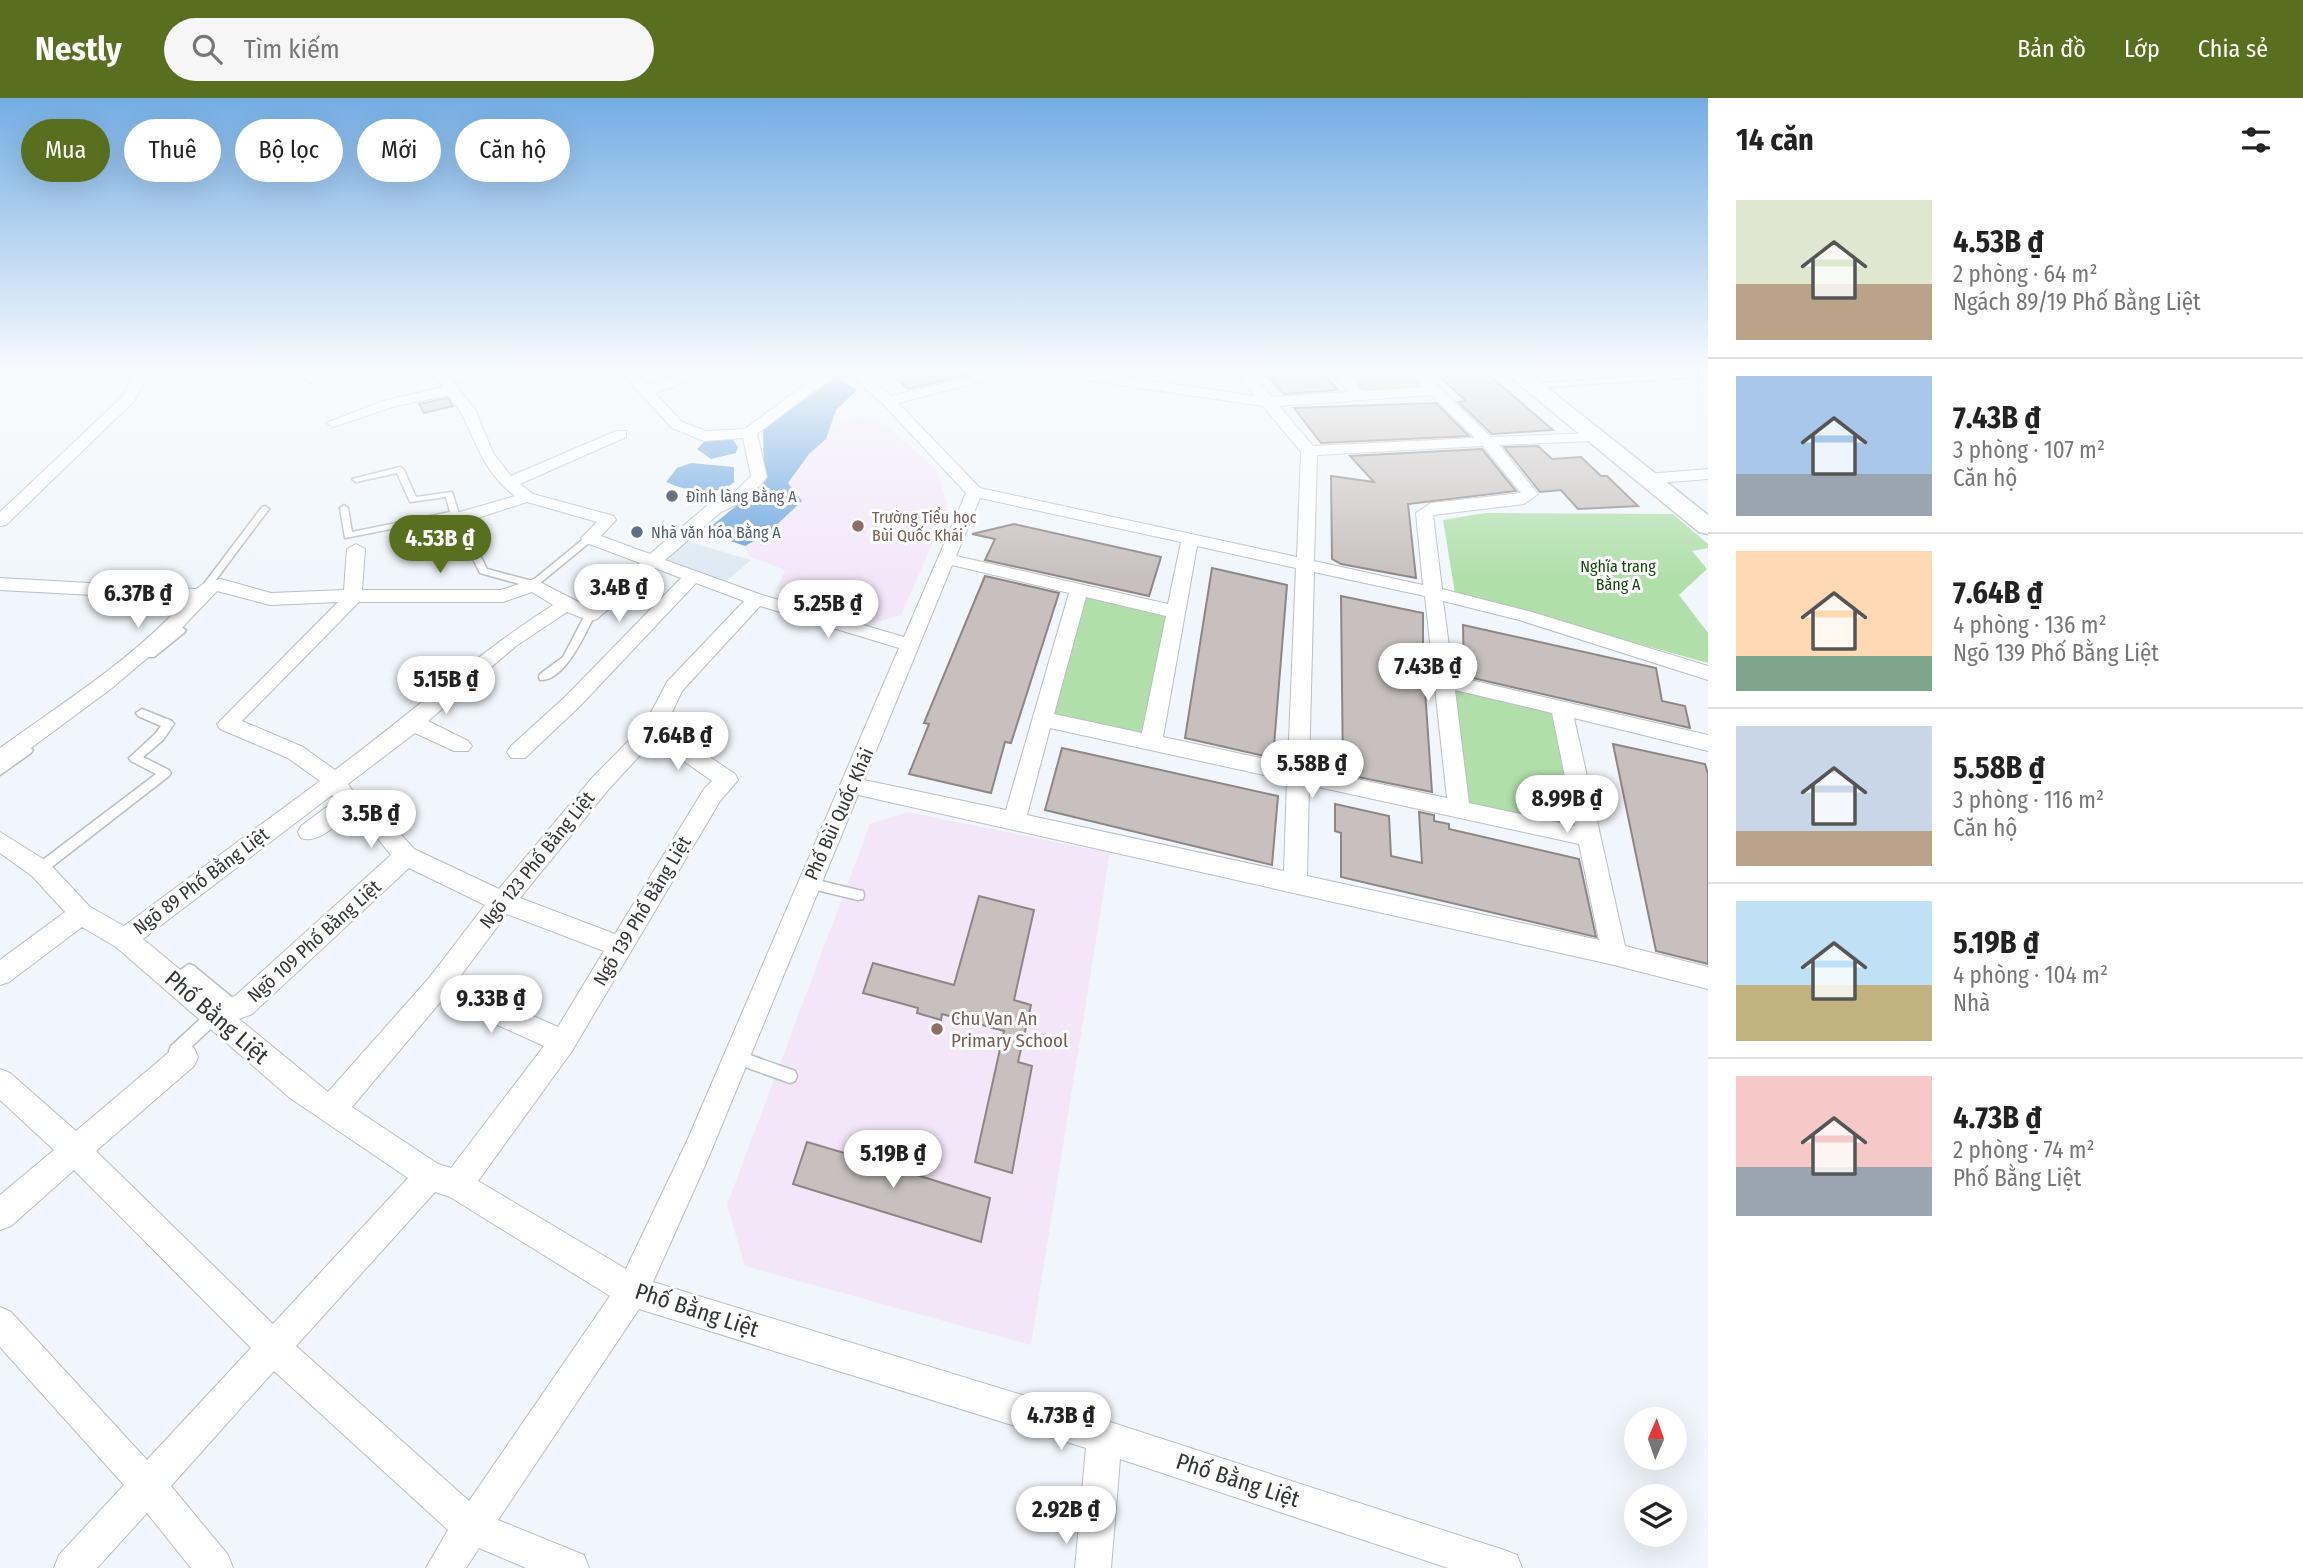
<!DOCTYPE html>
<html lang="vi">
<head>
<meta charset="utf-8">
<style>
	:root { --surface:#fff; --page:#f6f6f6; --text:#222; --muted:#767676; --line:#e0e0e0; --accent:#586f1f }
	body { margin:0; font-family:"Fira Sans Condensed",sans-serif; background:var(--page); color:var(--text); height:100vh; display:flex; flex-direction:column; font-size:26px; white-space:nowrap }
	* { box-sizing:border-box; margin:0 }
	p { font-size:23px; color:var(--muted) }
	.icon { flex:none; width:38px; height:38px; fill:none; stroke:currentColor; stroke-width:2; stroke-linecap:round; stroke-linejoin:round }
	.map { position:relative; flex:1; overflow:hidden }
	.panel { display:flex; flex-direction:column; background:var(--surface); width:595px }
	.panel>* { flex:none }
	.guide { position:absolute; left:21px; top:21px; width:665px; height:63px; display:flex; gap:14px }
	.needle { width:46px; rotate:2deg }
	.buttons { position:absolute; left:1624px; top:1309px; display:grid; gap:14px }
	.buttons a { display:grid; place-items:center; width:63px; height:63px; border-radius:50%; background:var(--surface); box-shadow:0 7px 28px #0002; font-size:35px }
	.price { position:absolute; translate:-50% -60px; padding:0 16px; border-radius:24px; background:#fff; color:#222; font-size:23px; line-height:46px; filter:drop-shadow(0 2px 4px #0008) }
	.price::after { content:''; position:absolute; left:50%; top:42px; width:21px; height:16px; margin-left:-10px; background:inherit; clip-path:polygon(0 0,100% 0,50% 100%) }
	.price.selected { background:var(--accent); color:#fff }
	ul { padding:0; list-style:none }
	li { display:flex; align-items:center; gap:21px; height:175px; padding:0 28px }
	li+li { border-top:2px solid var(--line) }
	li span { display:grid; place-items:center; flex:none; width:196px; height:140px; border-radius:0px; color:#555 }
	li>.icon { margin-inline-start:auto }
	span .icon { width:84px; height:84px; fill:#fffc; stroke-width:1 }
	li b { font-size:30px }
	h2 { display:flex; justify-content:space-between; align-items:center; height:84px; padding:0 28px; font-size:30px }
	.pill { padding:0 24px; border-radius:32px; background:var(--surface); box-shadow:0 7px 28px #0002; font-size:24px; line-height:63px }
	.pill.selected { background:var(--accent); color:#fff }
	header { display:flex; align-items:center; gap:42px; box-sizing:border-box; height:98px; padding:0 35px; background:var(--accent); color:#fff }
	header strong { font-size:33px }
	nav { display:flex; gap:38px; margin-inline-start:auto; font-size:24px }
	.search { width:490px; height:63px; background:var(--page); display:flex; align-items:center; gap:18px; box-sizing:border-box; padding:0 24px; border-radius:38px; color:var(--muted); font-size:26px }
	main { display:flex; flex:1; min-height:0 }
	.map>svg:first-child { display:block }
	.built { fill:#dde9f3 }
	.education { fill:#f4e6f9 }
	.green { fill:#b0dfaa }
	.water { fill:#67a2dd }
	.building { fill:#c7c0be; stroke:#8d8684; stroke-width:2 }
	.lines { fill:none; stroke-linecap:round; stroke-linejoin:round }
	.lane-casing { stroke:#b9bec3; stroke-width:3 }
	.street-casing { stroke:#b9bec3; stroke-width:2 }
	.secondary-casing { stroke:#b9bec3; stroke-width:3 }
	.lane { fill:#fff; fill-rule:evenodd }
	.street { fill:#fff; fill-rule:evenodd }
	.secondary { fill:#fff; fill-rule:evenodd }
	.worship-dot { fill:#6b7280; stroke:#fff; stroke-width:2.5 }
	.education-dot { fill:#8d6e63; stroke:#fff; stroke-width:2.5 }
	.service-dot { fill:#5c6f8a; stroke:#fff; stroke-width:2.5 }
	.labels { text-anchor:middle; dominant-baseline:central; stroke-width:6; stroke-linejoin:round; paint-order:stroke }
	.far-worship-label { font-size:16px; fill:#5b616d; stroke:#fff; text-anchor:start }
	.far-education-label { font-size:16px; fill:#785e54; stroke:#fff; text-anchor:start }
	.far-service-label { font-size:16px; fill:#4e5e75; stroke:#fff; text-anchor:start }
	.far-park-label { font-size:16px; fill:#10490a; stroke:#fff }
	.street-label { font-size:19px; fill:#333637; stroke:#fff }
	.education-label { font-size:19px; fill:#785e54; stroke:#fff; text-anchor:start }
	.near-street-label { font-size:23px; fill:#333637; stroke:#fff }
</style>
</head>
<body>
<header>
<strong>Nestly</strong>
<div class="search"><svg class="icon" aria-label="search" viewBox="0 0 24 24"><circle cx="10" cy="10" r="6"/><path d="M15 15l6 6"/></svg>Tìm kiếm</div>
<nav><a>Bản đồ</a><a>Lớp</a><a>Chia sẻ</a></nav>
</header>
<main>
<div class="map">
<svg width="1708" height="1470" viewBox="0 0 1708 1470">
	<rect width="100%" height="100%" fill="#f0f6fb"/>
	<path class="built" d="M 679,441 L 751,462 L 725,484 L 658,461 Z"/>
	<g class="education">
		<path d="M 859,320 L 880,322 L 937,372 L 948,410 L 901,517 L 874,525 L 777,491 L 785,472 L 749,458 L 745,448 L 768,435 L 802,403 L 788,386 L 809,356 L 825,341 L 830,330 Z"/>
		<path d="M 908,714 L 1110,755 L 1031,1247 L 745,1168 L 727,1107 L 870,726 Z"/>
	</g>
	<g class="green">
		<path d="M 1337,273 L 1414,273 L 1434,293 L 1359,297 Z"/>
		<path d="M 1485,415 L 1673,416 L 1708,446 L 1708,450 L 1692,453 L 1707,471 L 1679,497 L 1708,535 L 1708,565 L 1455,495 L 1443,422 Z"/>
		<path d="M 1079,492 L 1176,514 L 1151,645 L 1042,621 Z"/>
		<path d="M 1447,583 L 1561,608 L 1591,740 L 1459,712 Z"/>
	</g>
	<g class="water">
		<path d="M 836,279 L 857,292 L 836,312 L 826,341 L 809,356 L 788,385 L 802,403 L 768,435 L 745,448 L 704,434 L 746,400 L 764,379 L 763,331 Z"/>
		<path d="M 731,339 L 738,349 L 736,355 L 711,361 L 697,351 L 705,343 Z"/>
		<path d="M 691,365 L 734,369 L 734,384 C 716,400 687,393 666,384 L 677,370 Z"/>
	</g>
	<g class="building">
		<path d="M 889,273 L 966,273 L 967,277 L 908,291 Z"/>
		<path d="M 1264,273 L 1320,273 L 1338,292 L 1283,296 Z"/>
		<path d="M 1433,273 L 1484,273 L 1553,332 L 1492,336 L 1458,304 L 1466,303 Z"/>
		<path d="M 448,300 L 453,308 L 424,315 L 419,306 Z"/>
		<path d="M 1436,305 L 1469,338 L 1321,345 L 1294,310 Z"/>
		<path d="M 1538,348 L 1552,361 L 1581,359 L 1601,378 L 1607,378 L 1638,408 L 1578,411 L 1561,392 L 1540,394 L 1504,349 Z"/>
		<path d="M 1482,351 L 1516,393 L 1408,406 L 1416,480 L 1341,466 L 1332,461 L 1331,378 L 1374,384 L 1350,358 Z"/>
		<path d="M 1014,426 L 1161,459 L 1149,498 L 985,462 L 995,441 L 972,436 Z"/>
		<path d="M 1212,470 L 1287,487 L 1273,660 L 1185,640 Z"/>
		<path d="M 985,478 L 1059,495 L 1011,645 L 1005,644 L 991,695 L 909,676 L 929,626 L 924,625 Z"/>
		<path d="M 1341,498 L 1423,515 L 1423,563 L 1432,694 L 1343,676 Z"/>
		<path d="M 1463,527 L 1656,570 L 1662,603 L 1685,608 L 1690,630 L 1464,578 Z"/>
		<path d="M 1613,646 L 1705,666 L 1708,676 L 1708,866 L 1656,853 Z"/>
		<path d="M 1062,650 L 1278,698 L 1272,767 L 1045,712 Z"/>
		<path d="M 1335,706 L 1389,718 L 1391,758 L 1422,765 L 1419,714 L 1434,717 L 1434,723 L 1449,726 L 1449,731 L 1579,761 L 1596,839 L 1341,779 L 1341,735 L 1335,733 Z"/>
		<path d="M 979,798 L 1034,812 L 1014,902 L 1031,907 L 1018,964 L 1032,968 L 1012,1075 L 975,1064 L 1004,933 L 942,916 L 941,922 L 917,915 L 918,910 L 863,895 L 873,865 L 954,887 Z"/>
		<path d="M 807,1044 L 868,1062 L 870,1052 L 904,1061 L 901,1072 L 990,1100 L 981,1144 L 793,1086 Z"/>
	</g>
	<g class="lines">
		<defs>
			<g id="lane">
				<path d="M 298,273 L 306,273 L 316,282 L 309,284 Z"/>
				<path d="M 1708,274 L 1708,278 L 1531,290 L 1527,288 L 1531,286 Z"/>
				<path d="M 400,369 L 404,372 L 416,399 L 452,394 L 459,416 L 487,471 L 532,483 L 587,438 L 590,437 L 595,440 L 534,490 L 480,475 L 452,419 L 345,440 L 340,410 L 344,407 L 348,410 L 352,434 L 450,414 L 446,399 L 410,404 L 397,375 L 356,384 L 352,381 Z"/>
				<path d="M 265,408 L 269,411 L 203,499 L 197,499 L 197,495 L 262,409 Z"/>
				<path d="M 590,514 L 595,517 C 585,535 565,584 540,582 L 539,579 L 540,576 L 563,559 L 585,517 Z"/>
				<path d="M 181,529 L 186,532 L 185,534 L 154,559 L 146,559 L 146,555 Z"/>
				<path d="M 142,611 L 172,623 L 174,626 L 163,642 L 143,659 L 169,672 L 171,675 L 169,678 L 44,775 L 36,775 L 34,771 L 36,767 L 156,676 L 131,663 L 129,660 L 155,636 L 161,628 L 138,618 L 136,615 Z"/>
				<path d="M 27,648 L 33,652 L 31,655 L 0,677 L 0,667 Z"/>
				<path d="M 809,780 L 858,792 L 863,793 L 864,797 L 863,801 L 858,802 L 804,789 L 803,785 L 804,781 Z"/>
				<path d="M 189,866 L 194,868 L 240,906 L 242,910 L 240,914 L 235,916 L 230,914 L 189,880 L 176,889 L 171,887 L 169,883 L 171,879 Z"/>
				<path d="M 215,911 L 220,912 L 222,917 L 220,922 L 187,953 L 188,956 L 186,961 L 181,963 L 171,958 L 169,953 L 171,948 L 210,912 Z"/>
				<path d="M 736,952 L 795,973 L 797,978 L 795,983 L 790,985 L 731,964 L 729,959 L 731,954 Z"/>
			</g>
			<g id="street">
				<path d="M 130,273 L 144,273 L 146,280 L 134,303 L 6,427 L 0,428 L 0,414 L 123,298 L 132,280 Z"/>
				<path d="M 430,273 L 445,273 L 448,277 L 461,273 L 513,273 L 506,277 L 482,276 L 453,284 L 475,311 L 493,355 L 511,378 L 616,333 L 626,333 L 626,339 L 520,386 L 533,396 L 614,418 L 616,422 L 601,438 L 650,456 L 709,406 L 732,397 L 751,378 L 743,340 L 704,343 L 672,330 L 620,273 L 635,273 L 648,287 L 681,276 L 691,276 L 691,282 L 655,295 L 682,324 L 706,333 L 745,331 L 823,273 L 840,273 L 757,336 L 767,379 L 765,382 L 744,403 L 721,414 L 665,462 L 762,497 L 904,539 L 966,395 L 883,306 L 846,273 L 862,273 L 891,298 L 995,273 L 1021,273 L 898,305 L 980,390 L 1297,459 L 1301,354 L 1263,308 L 1051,277 L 1044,273 L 1083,273 L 1255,298 L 1235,273 L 1250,273 L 1272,299 L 1349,294 L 1330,273 L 1345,273 L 1363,293 L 1423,289 L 1407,273 L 1422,273 L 1491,339 L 1595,335 L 1598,338 L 1590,343 L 1499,347 L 1538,396 L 1524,406 L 1433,417 L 1442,491 L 1532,514 L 1708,568 L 1708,582 L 1519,522 L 1443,503 L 1453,578 L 1708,637 L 1708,653 L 1574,620 L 1625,848 L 1708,869 L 1708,891 L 1614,867 L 858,697 L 707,1063 L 653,1184 L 1104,1322 L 1504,1452 L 1517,1457 L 1522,1470 L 1448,1470 L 1120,1361 L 1111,1470 L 1075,1470 L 1086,1350 L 639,1211 L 498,1422 L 584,1457 L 589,1470 L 526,1470 L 479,1450 L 466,1470 L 426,1470 L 448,1432 L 274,1273 L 171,1388 L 228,1457 L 233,1470 L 191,1470 L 147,1415 L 97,1470 L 54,1470 L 59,1457 L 124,1387 L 0,1249 L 0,1209 L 11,1214 L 147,1362 L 251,1250 L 74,1072 L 11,1128 L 0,1132 L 0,1097 L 54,1052 L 0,1002 L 0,971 L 10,975 L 76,1033 L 174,950 L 184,946 L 194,950 L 198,959 L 194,968 L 96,1053 L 273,1226 L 408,1080 L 290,1000 L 116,849 L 82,829 L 9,884 L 0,887 L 0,862 L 65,814 L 32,778 L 0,755 L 0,734 L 48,764 L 90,809 L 124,828 L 320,683 L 288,660 L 220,631 L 217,626 L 338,504 L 270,507 L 217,493 L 178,534 L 112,590 L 8,667 L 0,669 L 0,650 C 64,604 133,561 186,502 L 0,492 L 0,480 L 196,491 L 206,484 L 221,481 L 271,495 L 344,492 L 347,451 L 356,446 L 365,451 L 362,492 L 501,492 L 534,481 L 588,509 L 640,465 L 584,444 L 581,440 L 597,424 L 527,404 L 465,424 L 453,424 L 453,416 L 515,398 C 476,369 476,331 449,297 L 392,309 L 333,329 L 326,325 L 383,303 L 443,289 ZM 1431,297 L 1475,340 L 1313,348 L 1279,308 ZM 1483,348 L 1521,395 L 1431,405 L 1416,415 L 1423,487 L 1314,463 L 1317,357 ZM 980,400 L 1181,444 L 1168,506 L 956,458 ZM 1197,448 L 1296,470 L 1288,666 L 1163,639 ZM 952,467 L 1069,495 L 1006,712 L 864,682 ZM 655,470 L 681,480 L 566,598 L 511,648 L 507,654 L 511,660 L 525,660 L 580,608 L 696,485 L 744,503 L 667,584 L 645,626 L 592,680 L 499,791 L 414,751 L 377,710 L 369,707 L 361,710 L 358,716 L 391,757 L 235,898 L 218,903 L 143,841 L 332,697 L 336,702 L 301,728 L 298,734 L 301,740 C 320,747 342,721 357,710 L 360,704 L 348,686 L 415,635 L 454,653 L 468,653 L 472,648 L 468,643 L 428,623 L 516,548 L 567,514 L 590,523 L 597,521 ZM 1314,474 L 1425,498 L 1447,700 L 1309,671 ZM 532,494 L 553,507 C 476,556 408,618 335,672 L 303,649 L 242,623 L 359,504 L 503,504 ZM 1086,499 L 1166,518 L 1142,635 L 1054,616 ZM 760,508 L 899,550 L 687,1043 L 626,1171 L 478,1083 L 572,953 L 720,703 L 738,682 L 735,676 L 665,629 L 682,593 ZM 1455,592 L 1552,615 L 1575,728 L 1469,705 ZM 1050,630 L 1287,682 L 1284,773 L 1027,717 ZM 654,642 L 712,683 L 704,691 L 615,836 L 520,800 L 608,692 ZM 1309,687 L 1579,746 L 1599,842 L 1307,778 ZM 409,770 L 485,807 L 429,880 L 328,994 L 239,921 L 252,916 ZM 507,816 L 604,853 L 558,929 L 456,884 ZM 442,902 L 544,948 L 451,1070 L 438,1066 L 352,1009 ZM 435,1094 L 450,1099 L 610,1198 L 469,1403 L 296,1248 Z"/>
				<path d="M 1515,273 L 1575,273 L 1568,277 L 1517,281 L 1510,277 Z"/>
				<path d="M 1708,371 L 1708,381 L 1647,386 L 1639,381 L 1647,376 Z"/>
			</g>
			<path id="secondary" d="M 1503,273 L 1526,273 L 1708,417 L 1708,436 L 1699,434 Z"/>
		</defs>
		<use href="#lane" class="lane-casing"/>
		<use href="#street" class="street-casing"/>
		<use href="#secondary" class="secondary-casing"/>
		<use href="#lane" class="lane"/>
		<use href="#street" class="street"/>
		<use href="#secondary" class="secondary"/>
	</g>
	<linearGradient id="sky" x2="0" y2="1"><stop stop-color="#74ade4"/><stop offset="0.57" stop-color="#f8fbfd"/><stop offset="1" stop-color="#f8fbfd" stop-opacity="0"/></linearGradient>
	<rect width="1708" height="479" fill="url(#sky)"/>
	<circle class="worship-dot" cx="672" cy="398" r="7"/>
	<g class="education-dot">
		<circle cx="858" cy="428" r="7"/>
		<circle cx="937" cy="931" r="7"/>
	</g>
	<circle class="service-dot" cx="637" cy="434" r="7"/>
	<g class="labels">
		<g class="far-worship-label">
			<text x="686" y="398">Đình làng Bằng A</text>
		</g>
		<g class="far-education-label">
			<text x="872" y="419">Trường Tiểu học<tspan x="872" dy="18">Bùi Quốc Khái</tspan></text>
		</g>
		<g class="far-service-label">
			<text x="651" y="434">Nhà văn hóa Bằng A</text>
		</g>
		<g class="far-park-label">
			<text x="1618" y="468">Nghĩa trang<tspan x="1618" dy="18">Bằng A</tspan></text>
		</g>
		<g class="street-label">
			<text transform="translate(839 716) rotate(-66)">Phố Bùi Quốc Khái</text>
			<text transform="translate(537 762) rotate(-51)">Ngõ 123 Phố Bằng Liệt</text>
			<text transform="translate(201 783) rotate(-37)">Ngõ 89 Phố Bằng Liệt</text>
			<text transform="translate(642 813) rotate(-59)">Ngõ 139 Phố Bằng Liệt</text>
			<text transform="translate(314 843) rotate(-42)">Ngõ 109 Phố Bằng Liệt</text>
		</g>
		<g class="education-label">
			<text x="951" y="920">Chu Van An<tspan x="951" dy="22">Primary School</tspan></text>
		</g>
		<g class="near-street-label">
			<text transform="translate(217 919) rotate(41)">Phố Bằng Liệt</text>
			<text transform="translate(697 1212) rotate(18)">Phố Bằng Liệt</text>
			<text transform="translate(1238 1382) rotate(18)">Phố Bằng Liệt</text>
		</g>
	</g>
</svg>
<div class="buttons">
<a><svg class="needle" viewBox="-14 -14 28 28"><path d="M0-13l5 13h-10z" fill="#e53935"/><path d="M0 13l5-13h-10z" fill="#767676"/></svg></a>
<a><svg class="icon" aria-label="layers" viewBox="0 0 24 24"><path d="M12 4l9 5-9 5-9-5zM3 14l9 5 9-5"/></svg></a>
</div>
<b class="price selected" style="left:440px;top:477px">4.53B ₫</b>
<b class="price" style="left:619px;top:526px">3.4B ₫</b>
<b class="price" style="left:138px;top:532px">6.37B ₫</b>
<b class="price" style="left:828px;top:542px">5.25B ₫</b>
<b class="price" style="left:1428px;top:605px">7.43B ₫</b>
<b class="price" style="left:446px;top:618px">5.15B ₫</b>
<b class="price" style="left:678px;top:674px">7.64B ₫</b>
<b class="price" style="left:1312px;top:702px">5.58B ₫</b>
<b class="price" style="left:1567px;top:737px">8.99B ₫</b>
<b class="price" style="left:371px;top:752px">3.5B ₫</b>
<b class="price" style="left:491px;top:937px">9.33B ₫</b>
<b class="price" style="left:893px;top:1092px">5.19B ₫</b>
<b class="price" style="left:1061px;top:1354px">4.73B ₫</b>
<b class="price" style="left:1066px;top:1448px">2.92B ₫</b>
<div class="guide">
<a class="pill selected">Mua</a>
<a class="pill">Thuê</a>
<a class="pill">Bộ lọc</a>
<a class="pill">Mới</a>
<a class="pill">Căn hộ</a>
</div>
</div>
<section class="panel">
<h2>14 căn<svg class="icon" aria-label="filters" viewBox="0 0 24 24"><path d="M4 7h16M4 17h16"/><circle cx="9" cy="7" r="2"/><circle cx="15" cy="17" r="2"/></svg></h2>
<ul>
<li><span style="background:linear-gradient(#dfe7d0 60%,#b9a48a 0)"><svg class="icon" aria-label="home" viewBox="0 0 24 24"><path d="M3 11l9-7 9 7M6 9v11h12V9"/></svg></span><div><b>4.53B ₫</b><p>2 phòng · 64 m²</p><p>Ngách 89/19 Phố Bằng Liệt</p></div></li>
<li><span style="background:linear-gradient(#a9c7e8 70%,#9aa5b1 0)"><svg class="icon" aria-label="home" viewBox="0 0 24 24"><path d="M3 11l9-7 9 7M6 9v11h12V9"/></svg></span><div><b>7.43B ₫</b><p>3 phòng · 107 m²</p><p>Căn hộ</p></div></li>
<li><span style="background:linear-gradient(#ffd9b3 75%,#7fa58c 0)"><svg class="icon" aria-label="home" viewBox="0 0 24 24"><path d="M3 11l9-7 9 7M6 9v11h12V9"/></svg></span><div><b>7.64B ₫</b><p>4 phòng · 136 m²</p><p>Ngõ 139 Phố Bằng Liệt</p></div></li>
<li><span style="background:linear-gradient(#c9d6e8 75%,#b9a48a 0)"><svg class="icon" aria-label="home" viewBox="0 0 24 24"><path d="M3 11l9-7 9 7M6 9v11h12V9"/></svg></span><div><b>5.58B ₫</b><p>3 phòng · 116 m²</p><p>Căn hộ</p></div></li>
<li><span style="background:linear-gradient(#bfe0f5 60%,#c2b280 0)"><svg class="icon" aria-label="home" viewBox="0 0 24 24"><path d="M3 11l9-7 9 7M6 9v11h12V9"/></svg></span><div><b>5.19B ₫</b><p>4 phòng · 104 m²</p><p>Nhà</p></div></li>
<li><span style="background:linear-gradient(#f6c9c9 65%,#9aa5b1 0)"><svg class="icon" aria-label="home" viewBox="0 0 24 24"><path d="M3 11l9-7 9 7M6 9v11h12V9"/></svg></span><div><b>4.73B ₫</b><p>2 phòng · 74 m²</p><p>Phố Bằng Liệt</p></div></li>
</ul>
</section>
</main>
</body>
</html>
